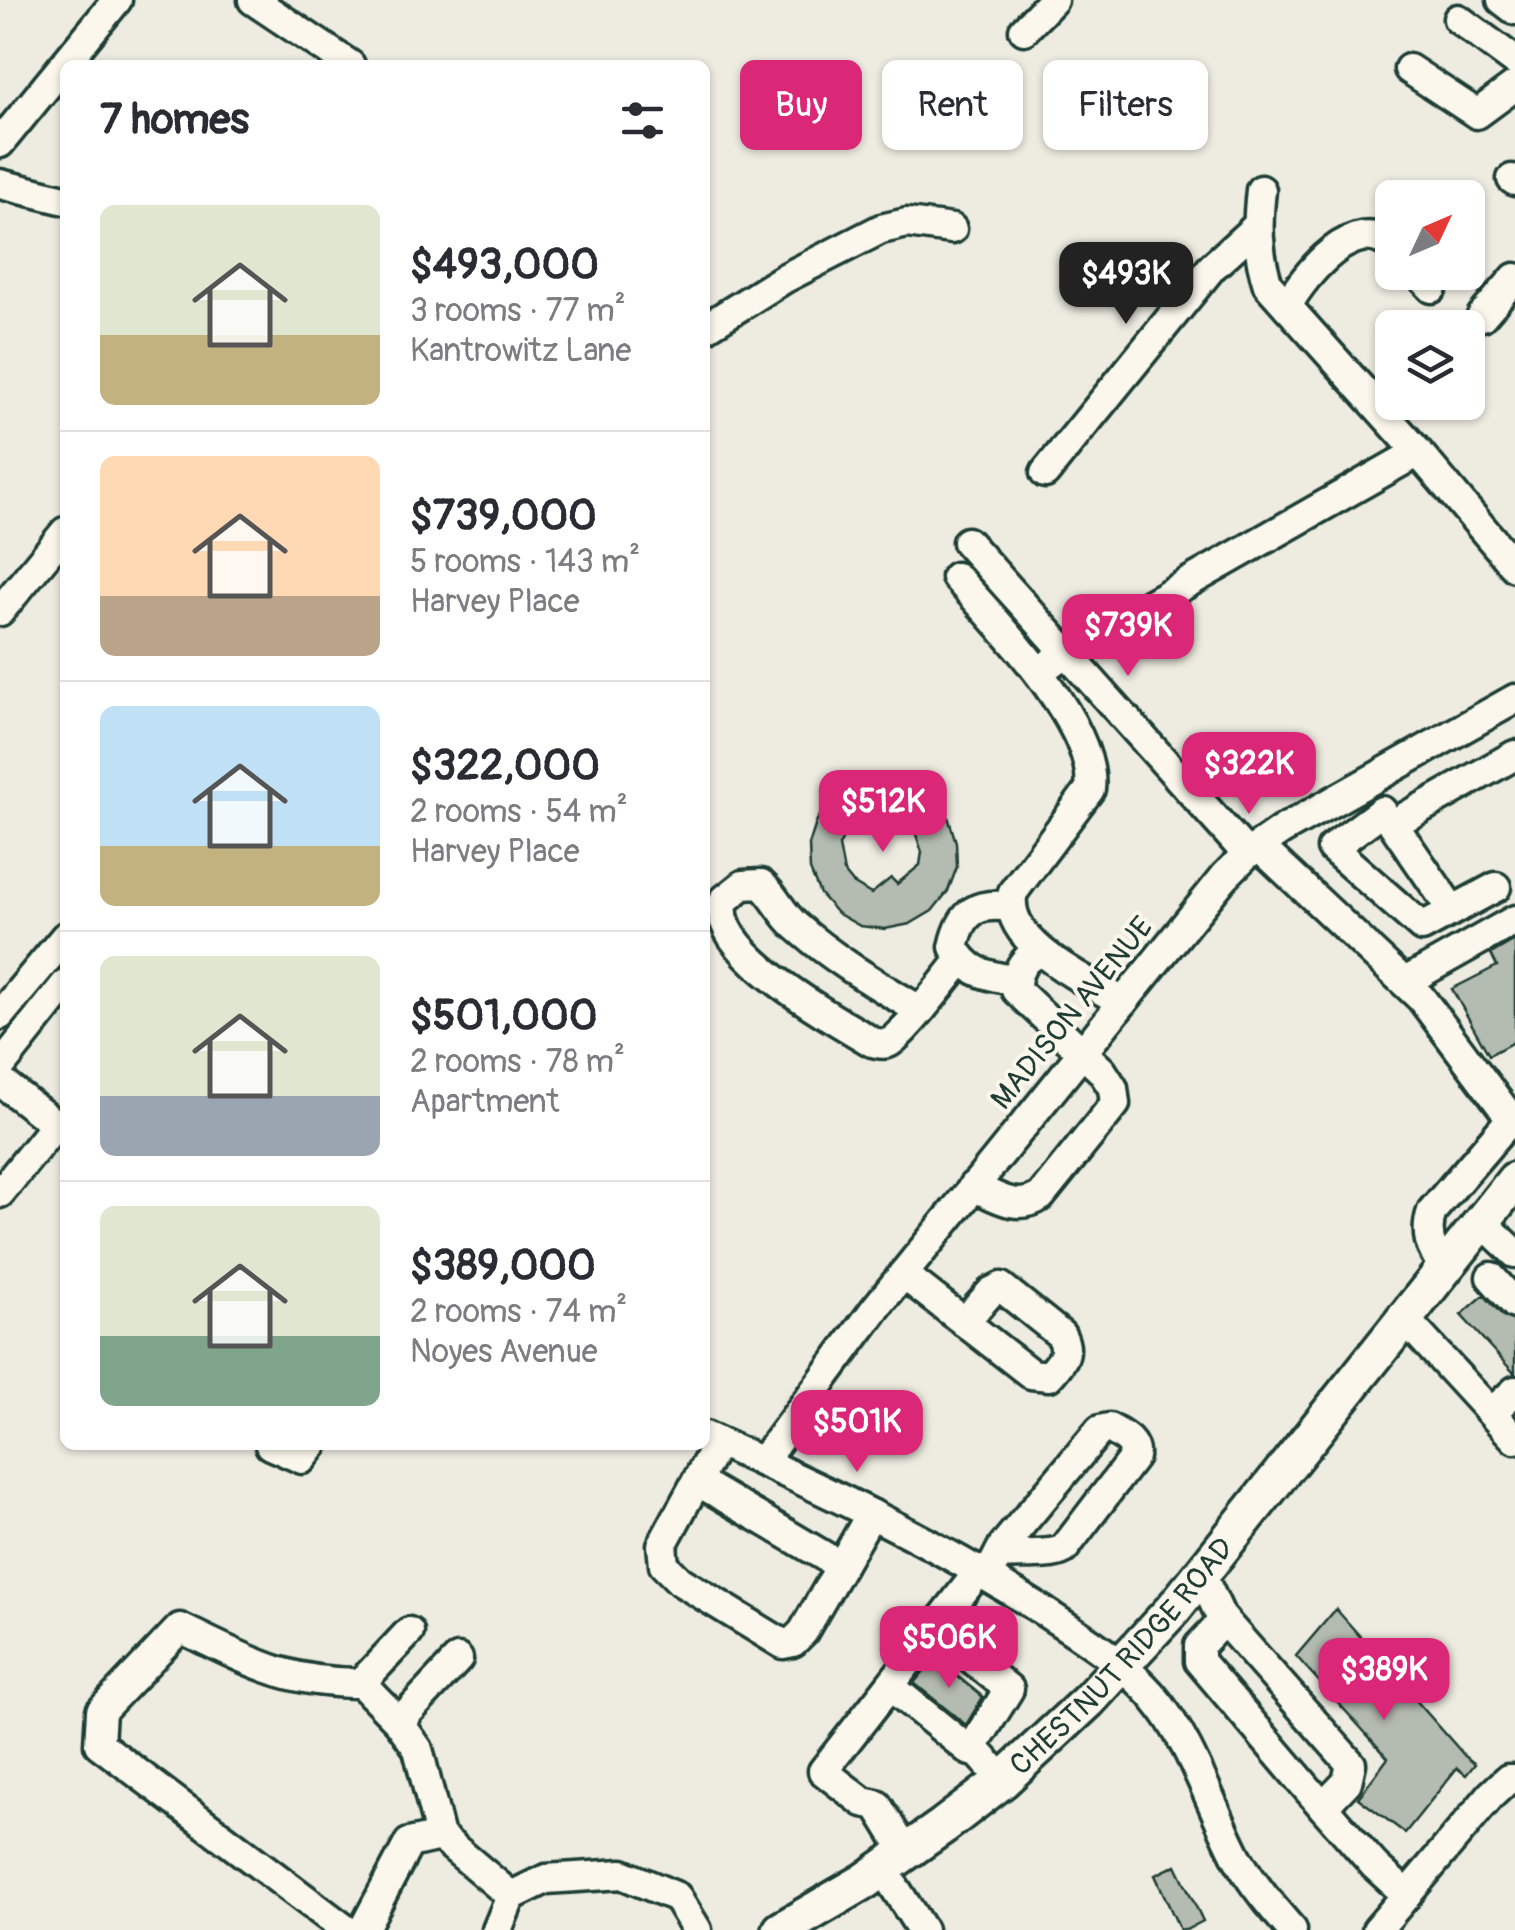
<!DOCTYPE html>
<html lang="en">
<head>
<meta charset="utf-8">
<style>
	:root { --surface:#fff; --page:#f2f2f3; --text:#2b2b33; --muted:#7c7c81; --line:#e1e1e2; --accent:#db2777 }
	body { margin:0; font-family:Pangolin,sans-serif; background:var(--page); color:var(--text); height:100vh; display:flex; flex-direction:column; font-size:38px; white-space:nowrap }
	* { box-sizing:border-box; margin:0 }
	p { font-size:32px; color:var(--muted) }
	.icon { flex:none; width:55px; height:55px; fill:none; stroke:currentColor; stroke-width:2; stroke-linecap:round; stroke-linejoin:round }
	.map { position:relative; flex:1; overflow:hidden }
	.sheet { position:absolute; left:60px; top:60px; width:650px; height:1390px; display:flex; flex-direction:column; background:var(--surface); border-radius:15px; box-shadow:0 2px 8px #0004 }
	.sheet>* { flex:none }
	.banner { position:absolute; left:740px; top:60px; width:625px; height:90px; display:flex; gap:20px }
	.needle { width:65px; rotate:46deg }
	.tools { position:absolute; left:1375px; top:180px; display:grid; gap:20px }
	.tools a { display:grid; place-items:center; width:110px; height:110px; border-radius:15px; background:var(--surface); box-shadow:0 2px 8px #0004; font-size:50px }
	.price { position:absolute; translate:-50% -85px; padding:0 22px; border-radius:20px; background:var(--accent); color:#fff; font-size:32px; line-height:65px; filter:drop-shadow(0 2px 5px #0008) }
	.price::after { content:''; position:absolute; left:50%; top:60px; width:30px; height:22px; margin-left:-15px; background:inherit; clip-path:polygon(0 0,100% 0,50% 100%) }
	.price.selected { background:#222; color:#fff }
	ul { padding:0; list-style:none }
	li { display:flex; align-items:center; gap:30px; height:250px; padding:0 40px }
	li+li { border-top:2px solid var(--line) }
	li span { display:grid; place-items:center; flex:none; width:280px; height:200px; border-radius:15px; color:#555 }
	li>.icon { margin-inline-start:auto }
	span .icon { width:120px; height:120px; fill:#fffc; stroke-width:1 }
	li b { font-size:42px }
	h2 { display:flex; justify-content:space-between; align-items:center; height:120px; padding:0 40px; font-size:42px }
	.pill { padding:0 35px; border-radius:15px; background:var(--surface); box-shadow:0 2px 8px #0004; font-size:35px; line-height:90px }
	.pill.selected { background:var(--accent); color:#fff }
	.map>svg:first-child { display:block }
	.building { fill:#b4bbb0; stroke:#1f3d34; stroke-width:2.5; fill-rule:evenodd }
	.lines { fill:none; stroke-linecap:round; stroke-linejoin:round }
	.minor-casing { stroke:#1f3d34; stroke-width:35 }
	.major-casing { stroke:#1f3d34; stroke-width:42 }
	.minor { stroke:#fbf7ec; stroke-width:28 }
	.major { stroke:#fbf7ec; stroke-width:35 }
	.labels { text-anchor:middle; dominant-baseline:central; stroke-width:8; stroke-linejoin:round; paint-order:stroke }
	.street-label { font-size:30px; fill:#1f3d34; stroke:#fbf7ec }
</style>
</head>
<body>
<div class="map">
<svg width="1515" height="1930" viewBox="0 0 1515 1930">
	<rect width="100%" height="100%" fill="#eeece1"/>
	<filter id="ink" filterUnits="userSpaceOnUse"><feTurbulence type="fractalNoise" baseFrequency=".01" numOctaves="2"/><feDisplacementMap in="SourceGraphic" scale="20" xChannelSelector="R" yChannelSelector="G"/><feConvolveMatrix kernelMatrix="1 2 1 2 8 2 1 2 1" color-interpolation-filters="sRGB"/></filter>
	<g filter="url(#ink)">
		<g class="building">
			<path d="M 870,781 L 893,781 L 914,787 L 933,800 L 948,817 L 956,842 L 957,867 L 948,891 L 932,911 L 910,924 L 885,929 L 860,926 L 837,913 L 820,894 L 810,870 L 809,845 L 817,820 L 830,802 L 849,789 ZM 876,810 L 903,817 L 913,826 L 922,852 L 920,865 L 897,884 L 891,878 L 871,894 L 853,883 L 844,872 L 839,846 L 851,822 Z"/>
			<path d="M 1515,940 L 1515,1041 L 1489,1055 L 1452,989 L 1497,966 L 1491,954 Z"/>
			<path d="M 1484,1295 L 1503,1316 L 1515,1321 L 1515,1374 L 1461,1315 Z"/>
			<path d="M 1336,1609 L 1465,1756 L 1475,1764 L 1466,1775 L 1457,1768 L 1405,1833 L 1358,1798 L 1388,1758 L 1296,1656 Z"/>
			<path d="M 935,1658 L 983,1697 L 966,1725 L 914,1683 Z"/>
			<path d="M 1176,1865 L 1203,1921 L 1186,1930 L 1180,1930 L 1155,1875 Z"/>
		</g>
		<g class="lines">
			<defs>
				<g id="minor">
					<path d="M 253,0 L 350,65"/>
					<path d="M 1502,0 L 1515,10"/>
					<path d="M 1458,19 L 1515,61"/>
					<path d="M 1024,30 L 1053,0"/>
					<path d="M 1409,69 L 1477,114 L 1515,86"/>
					<path d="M 0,143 L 117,0"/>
					<path d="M 1512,179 L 1515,181"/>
					<path d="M 0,184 L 65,200"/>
					<path d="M 1261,190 C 1257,225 1257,251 1268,285 L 1418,452 L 1515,567"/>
					<path d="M 1417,272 L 1432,288"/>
					<path d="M 1287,306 C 1304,275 1356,211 1392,247"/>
					<path d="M 1482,316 L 1515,278"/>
					<path d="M 705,328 L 785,278 L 881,229 L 907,223 L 952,229"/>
					<path d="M 1045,473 L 1212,267 L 1256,227"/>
					<path d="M 967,542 L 1247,854"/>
					<path d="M 956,577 C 996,621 1098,727 1090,789 L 1013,892 C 1000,942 1089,982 1123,1002"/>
					<path d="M 0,611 L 65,532"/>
					<path d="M 1040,671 L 1066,652 L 1418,452"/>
					<path d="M 1382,811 L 1332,848 L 1422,927 L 1496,887"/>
					<path d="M 1259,846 L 1421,998 L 1515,1124"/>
					<path d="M 1012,907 C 976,902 962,911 954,947 C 970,975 986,974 1015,981"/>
					<path d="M 1452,910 L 1393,824 L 1515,755"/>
					<path d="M 1405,982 L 1515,920"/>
					<path d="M 919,1010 C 876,984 833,959 796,926 C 782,914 775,896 761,884 L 743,885 L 724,900 C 708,952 835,1019 872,1042 C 878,1043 883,1045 888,1043 C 900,1039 950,974 961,960"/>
					<path d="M 0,1015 L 65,937"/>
					<path d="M 0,1067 L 65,985"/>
					<path d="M 0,1081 L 65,1132"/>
					<path d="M 973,1186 C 997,1197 1017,1212 1041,1196 L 1115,1104 L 1113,1088 L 1102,1071 L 1016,990 C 1015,974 1023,956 1040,953"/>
					<path d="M 0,1193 L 55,1125"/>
					<path d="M 1480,1220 L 1515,1253"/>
					<path d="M 1444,1265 C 1429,1250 1425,1231 1432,1211 L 1511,1119"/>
					<path d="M 903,1274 L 1031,1374 L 1049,1376 C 1061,1362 1071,1354 1061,1335 L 1001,1287 L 991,1292 L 964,1322"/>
					<path d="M 1491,1277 L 1515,1304"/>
					<path d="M 1404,1318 L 1515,1439"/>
					<path d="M 1491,1413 L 1515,1391"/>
					<path d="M 705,1436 C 821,1488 936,1542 1043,1611 C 1081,1636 1122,1661 1152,1695 C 1192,1742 1209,1803 1237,1857 C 1252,1884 1272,1907 1292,1930"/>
					<path d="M 718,1442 L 662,1545 L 664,1565 L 680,1581 L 783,1644 L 793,1642 L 803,1632 L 871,1514"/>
					<path d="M 270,1445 L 302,1459 L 313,1445"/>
					<path d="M 762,1462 L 875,1309 L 1225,876 L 1247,854 L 1282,830 L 1515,699"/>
					<path d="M 697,1481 L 841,1566"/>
					<path d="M 1201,1574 L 1221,1617 L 1351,1764 L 1347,1782 L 1323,1807 L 1375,1866 L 1407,1895"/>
					<path d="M 988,1575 L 1003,1546 L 1100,1430 L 1109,1428 C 1121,1435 1136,1441 1134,1457 L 1064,1549 C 1050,1557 1019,1553 1001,1555"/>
					<path d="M 1224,1620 L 1199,1646 L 1199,1661 L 1323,1807"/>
					<path d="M 935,1629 L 1009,1689 L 973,1747 L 1003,1780"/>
					<path d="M 458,1659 L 399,1722 L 418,1749 L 440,1836 L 511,1896 L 546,1879 L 622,1874 L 677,1897 L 697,1930"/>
					<path d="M 890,1686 L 970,1751 L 973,1747"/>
					<path d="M 399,1722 L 361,1683 L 409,1632"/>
					<path d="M 906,1852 L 877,1805 L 863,1802 L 823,1771 L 980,1570"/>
					<path d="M 883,1869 L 922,1930"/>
					<path d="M 346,1930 L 99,1744 L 101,1711 L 180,1628 C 248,1660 283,1683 361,1683"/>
					<path d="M 363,1930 L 409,1843 L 440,1836"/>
					<path d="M 497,1930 L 511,1896"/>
					<path d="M 1377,1930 L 1491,1795 L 1508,1779 L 1515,1779"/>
				</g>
				<g id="major">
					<path id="s1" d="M 781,1930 L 865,1881 L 943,1826 L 1003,1780 L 1088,1701 L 1174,1608 L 1515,1180"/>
				</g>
			</defs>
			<use href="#minor" class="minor-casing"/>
			<use href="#major" class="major-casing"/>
			<use href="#minor" class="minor"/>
			<use href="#major" class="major"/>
		</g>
	</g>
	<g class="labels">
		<g class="street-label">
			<text transform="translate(1072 1013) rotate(-51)">MADISON AVENUE</text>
			<text stroke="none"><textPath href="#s1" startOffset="440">CHESTNUT RIDGE ROAD</textPath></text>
		</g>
	</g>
</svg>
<div class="tools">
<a><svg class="needle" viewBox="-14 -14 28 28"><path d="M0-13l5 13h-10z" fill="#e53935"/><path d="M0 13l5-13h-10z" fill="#7c7c81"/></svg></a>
<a><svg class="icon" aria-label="layers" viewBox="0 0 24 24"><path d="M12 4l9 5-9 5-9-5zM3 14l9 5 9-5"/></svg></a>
</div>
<b class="price selected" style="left:1126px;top:327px">$493K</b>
<b class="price" style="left:1128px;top:679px">$739K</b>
<b class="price" style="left:1249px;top:817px">$322K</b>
<b class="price" style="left:883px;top:855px">$512K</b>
<b class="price" style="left:857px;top:1475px">$501K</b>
<b class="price" style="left:949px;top:1691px">$506K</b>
<b class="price" style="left:1384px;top:1723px">$389K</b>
<div class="banner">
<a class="pill selected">Buy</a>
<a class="pill">Rent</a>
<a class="pill">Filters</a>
</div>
<section class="sheet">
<h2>7 homes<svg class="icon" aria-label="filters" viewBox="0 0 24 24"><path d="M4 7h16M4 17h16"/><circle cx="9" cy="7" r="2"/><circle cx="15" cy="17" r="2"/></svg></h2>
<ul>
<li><span style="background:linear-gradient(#dfe7d0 65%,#c2b280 0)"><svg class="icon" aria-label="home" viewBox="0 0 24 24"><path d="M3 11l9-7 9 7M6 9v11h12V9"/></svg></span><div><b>$493,000</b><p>3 rooms · 77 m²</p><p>Kantrowitz Lane</p></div></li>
<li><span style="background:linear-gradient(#ffd9b3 70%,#b9a48a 0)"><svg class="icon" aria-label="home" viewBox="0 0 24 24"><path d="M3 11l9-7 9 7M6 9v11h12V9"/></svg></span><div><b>$739,000</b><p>5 rooms · 143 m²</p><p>Harvey Place</p></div></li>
<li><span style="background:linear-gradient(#bfe0f5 70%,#c2b280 0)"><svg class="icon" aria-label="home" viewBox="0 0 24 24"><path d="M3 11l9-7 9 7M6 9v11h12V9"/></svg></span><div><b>$322,000</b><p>2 rooms · 54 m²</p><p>Harvey Place</p></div></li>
<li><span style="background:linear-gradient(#dfe7d0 70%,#9aa5b1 0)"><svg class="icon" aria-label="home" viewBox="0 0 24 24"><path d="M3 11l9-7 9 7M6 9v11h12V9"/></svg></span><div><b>$501,000</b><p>2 rooms · 78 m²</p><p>Apartment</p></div></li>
<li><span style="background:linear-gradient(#dfe7d0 65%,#7fa58c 0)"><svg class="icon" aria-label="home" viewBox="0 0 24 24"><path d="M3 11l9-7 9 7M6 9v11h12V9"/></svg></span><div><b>$389,000</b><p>2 rooms · 74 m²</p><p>Noyes Avenue</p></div></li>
</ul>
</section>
</div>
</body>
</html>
